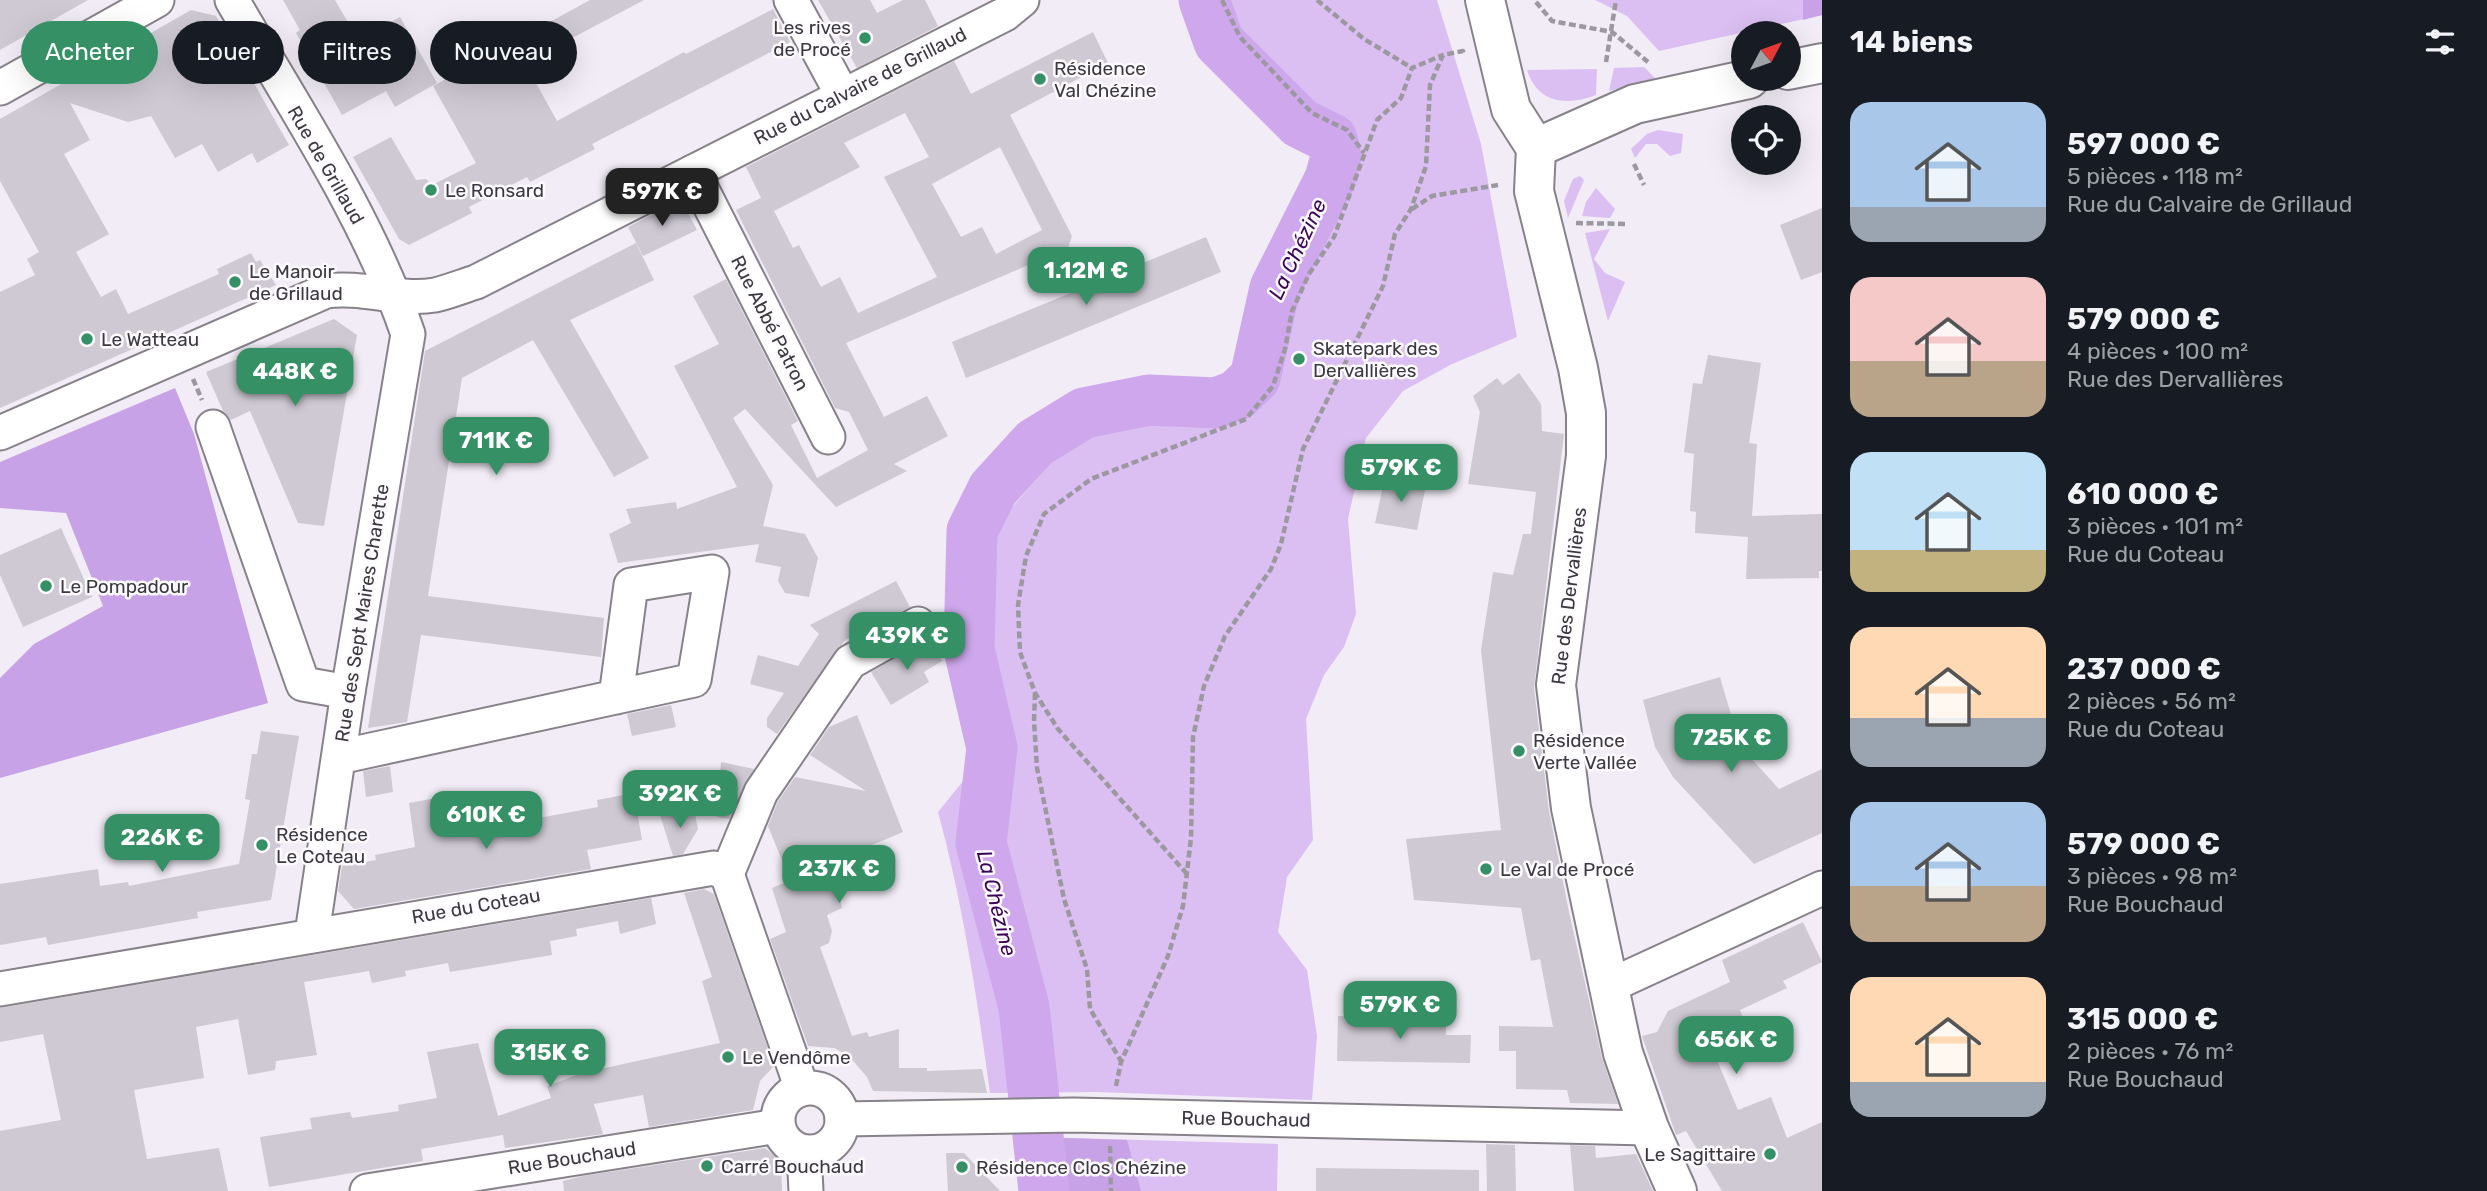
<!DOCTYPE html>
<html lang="fr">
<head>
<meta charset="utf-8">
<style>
	:root { --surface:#171b24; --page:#20242c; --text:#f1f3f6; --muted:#9ea1a6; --accent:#369065 }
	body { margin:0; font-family:Rubik,sans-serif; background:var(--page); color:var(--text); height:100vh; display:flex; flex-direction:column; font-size:26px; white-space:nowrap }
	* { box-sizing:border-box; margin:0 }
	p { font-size:23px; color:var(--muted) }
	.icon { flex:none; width:38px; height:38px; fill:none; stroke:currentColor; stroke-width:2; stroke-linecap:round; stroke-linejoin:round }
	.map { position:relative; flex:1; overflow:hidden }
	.drawer { display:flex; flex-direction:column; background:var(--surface); width:665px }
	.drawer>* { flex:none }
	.hud { position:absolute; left:21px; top:21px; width:665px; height:63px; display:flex; gap:14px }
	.needle { width:46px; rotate:49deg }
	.tools { position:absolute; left:1731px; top:21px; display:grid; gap:14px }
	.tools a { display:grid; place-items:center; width:70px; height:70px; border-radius:50%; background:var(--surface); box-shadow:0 7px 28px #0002; font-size:35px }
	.price { position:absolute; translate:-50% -60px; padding:0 16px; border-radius:14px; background:var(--accent); color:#fff; font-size:23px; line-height:46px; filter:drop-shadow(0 2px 4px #0008) }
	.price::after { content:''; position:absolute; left:50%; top:42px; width:21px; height:16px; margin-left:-10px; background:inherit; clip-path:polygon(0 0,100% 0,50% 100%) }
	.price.active { background:#222; color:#fff }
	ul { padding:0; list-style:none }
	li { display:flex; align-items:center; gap:21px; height:175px; padding:0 28px }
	li span { display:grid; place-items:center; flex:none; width:196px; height:140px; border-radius:21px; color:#555 }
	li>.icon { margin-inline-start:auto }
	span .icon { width:84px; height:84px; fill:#fffc; stroke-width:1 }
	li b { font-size:30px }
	h2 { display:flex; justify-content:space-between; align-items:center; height:84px; padding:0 28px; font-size:30px }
	.tag { padding:0 24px; border-radius:32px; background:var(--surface); box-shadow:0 7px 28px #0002; font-size:24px; line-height:63px }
	.tag.active { background:var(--accent); color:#fff }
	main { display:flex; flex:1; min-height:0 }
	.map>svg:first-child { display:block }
	.green { fill:#dbbff2 }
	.forest { fill:#c8a2e6 }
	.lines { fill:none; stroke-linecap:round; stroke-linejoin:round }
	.river { stroke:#cea7ec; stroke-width:51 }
	.building { fill:#cec9d2; fill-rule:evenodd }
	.minor-casing { stroke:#87828a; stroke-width:37 }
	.major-casing { stroke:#87828a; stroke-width:42 }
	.path { stroke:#9c989f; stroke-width:4.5; stroke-dasharray:7 3.5; stroke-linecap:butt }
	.minor { stroke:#fff; stroke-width:33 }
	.major { stroke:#fff; stroke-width:38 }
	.poi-dot { fill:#369065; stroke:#fdfbff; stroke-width:2.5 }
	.labels { text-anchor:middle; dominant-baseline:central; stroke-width:5; stroke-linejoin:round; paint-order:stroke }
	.poi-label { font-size:19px; fill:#3b393d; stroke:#fdfbff; text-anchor:start }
	.street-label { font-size:19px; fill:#3b393d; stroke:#fdfbff }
	.water-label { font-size:21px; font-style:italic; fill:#3c0559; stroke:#fdfbff }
</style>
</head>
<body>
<main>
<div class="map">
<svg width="1822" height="1191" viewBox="0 0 1822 1191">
	<rect width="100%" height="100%" fill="#f1ecf5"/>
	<g class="green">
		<path d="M 1214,0 L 1437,0 L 1481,144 L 1517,337 L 1452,364 L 1403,391 L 1366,438 L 1348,519 L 1356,614 L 1344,647 L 1324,675 L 1306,719 L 1313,840 L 1287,877 L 1278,932 L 1307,970 L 1317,1036 L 1312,1100 L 1097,1092 L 990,1093 C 977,998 963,904 938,812 L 985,754 L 992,708 L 982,653 L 976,549 L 1080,429 L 1198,415 L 1245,402 L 1264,370 L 1284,291 L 1346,169 L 1351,138 L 1305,116 L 1233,41 Z"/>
		<path d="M 1595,0 L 1822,0 L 1822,15 L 1659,51 L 1627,16 Z"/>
		<path d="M 1644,67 L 1656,79 L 1609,91 L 1614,68 Z"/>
		<path d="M 1597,69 L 1596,95 C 1567,106 1538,104 1527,70 Z"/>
		<path d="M 1658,130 L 1683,134 L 1681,153 L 1670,156 L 1657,144 L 1646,144 L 1635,158 L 1631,149 L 1647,134 Z"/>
		<path d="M 1580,176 L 1584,180 L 1568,218 L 1564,201 L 1573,179 Z"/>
		<path d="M 1596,188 L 1615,209 L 1610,218 L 1582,216 L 1586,202 Z"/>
		<path d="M 1610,229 L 1594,259 L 1605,273 L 1625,282 L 1608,321 L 1585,233 Z"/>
		<path d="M 1035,1137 L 1278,1144 L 1277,1191 L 1040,1191 Z"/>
	</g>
	<g class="forest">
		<path d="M 1803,0 L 1822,0 L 1822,15 L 1803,20 Z"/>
		<path d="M 175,388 L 194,434 L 268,703 L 0,778 L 0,678 L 34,644 L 103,606 L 66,513 L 0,508 L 0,462 Z"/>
		<path d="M 1035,1137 L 1127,1140 L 1141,1191 L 1040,1191 Z"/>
	</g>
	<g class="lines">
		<path class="river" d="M 1044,1191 L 1024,1007 L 981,843 L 992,748 L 969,649 L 972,531 L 993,489 L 1035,443 L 1084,413 L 1149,400 L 1216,403 L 1237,395 L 1255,378 L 1275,288 L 1330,179 L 1336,157 L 1332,139 L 1300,123 L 1219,42 L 1204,0"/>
	</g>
	<g class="building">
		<path d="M 0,0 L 88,0 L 0,50 Z"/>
		<path d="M 283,0 L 335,0 L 358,40 L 400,17 L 437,83 L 395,107 L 386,91 L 342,115 L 296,33 L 300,30 Z"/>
		<path d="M 590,0 L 644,0 L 525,63 L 557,121 L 684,52 L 686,54 L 773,9 L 790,42 L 592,144 L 595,149 L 530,182 L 527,177 L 469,207 L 472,213 L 409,245 L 399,239 L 353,157 L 391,137 L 416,180 L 426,179 L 432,185 L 476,163 L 433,86 Z"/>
		<path d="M 818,0 L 870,0 L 877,13 L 903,0 L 925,0 L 938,26 L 857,68 Z"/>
		<path d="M 191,10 L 216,16 L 289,145 L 257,163 L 252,153 L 218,172 L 202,144 L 175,158 L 151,116 L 128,122 L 70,103 L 90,140 L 64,154 L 109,234 L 76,252 L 101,297 L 116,289 L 128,314 L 219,274 L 217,269 L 251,253 L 256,262 L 260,260 L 276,285 L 0,408 L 0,292 L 35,275 L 27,259 L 39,252 L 0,181 L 0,119 Z"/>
		<path d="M 1093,32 L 1108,63 L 1010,115 L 1072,236 L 1068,248 L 846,343 L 884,417 L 927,396 L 948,436 L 894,464 L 907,471 L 836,507 L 745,409 L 733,418 L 773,485 L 763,526 L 805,534 L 818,558 L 809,597 L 785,593 L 778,581 L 781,567 L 755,562 L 759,544 L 618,563 L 609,534 L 631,523 L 626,509 L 676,502 L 677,509 L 737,487 L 674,366 L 719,344 L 693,296 L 726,279 L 798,421 L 791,425 L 817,478 L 868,450 L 849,412 L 835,408 L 736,210 L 761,198 L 746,167 L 954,61 L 971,94 ZM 905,113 L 929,157 L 884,177 L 937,277 L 858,313 L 840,277 L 821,287 L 799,245 L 793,248 L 774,211 L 860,167 L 844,143 ZM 1000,147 L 1042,230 L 996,254 L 982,227 L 961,237 L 932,184 Z"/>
		<path d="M 681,200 L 697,230 L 643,256 L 628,227 Z"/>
		<path d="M 1822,208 L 1822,272 L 1801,280 L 1780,225 Z"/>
		<path d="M 1206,237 L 1221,272 L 966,378 L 952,342 Z"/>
		<path d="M 636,243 L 654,280 L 570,320 L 649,458 L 614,477 L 533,340 L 462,378 L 428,596 L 604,618 L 601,657 L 421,635 L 407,722 L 368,728 L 425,351 Z"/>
		<path d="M 334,319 L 357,335 L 324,526 L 298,523 L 250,411 L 231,420 L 223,411 L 206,372 Z"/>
		<path d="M 1708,355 L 1761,363 L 1749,443 L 1757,444 L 1752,516 L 1822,514 L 1822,571 L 1819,571 L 1819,578 L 1746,579 L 1748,537 L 1695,533 L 1696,512 L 1690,511 L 1694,454 L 1684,452 L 1693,383 L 1702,384 Z"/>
		<path d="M 1519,373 L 1541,404 L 1542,431 L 1564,434 L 1534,688 L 1549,811 L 1569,912 L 1602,1058 L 1618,1104 L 1570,1103 L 1567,1090 L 1516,1089 L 1516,1051 L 1499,1051 L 1499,1026 L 1553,1027 L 1540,959 L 1531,961 L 1521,908 L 1414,900 L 1406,839 L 1501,830 L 1481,650 L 1493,572 L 1513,575 L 1523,534 L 1531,534 L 1536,492 L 1468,484 L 1480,412 L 1473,396 L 1497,378 L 1503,385 Z"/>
		<path d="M 1385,477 L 1426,485 L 1417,530 L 1375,523 Z"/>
		<path d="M 61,528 L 92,597 L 23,627 L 0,575 L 0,555 Z"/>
		<path d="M 896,581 L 910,607 L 845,640 L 777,734 L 767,727 L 767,718 L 784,693 L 750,684 L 758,655 L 798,666 L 819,634 L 810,625 Z"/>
		<path d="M 929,639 L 942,661 L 924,672 L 929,682 L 891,705 L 871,672 Z"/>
		<path d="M 1720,677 L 1732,718 L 1718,722 L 1779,789 L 1822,769 L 1822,833 L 1754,864 L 1673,777 L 1655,747 L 1643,700 Z"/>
		<path d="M 671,705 L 676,727 L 632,736 L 627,714 Z"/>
		<path d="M 857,715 L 903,832 L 832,862 L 842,908 L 827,915 L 832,931 L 829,943 L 820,947 L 852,1036 L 867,1032 L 869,1037 L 899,1029 L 899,1068 L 927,1068 L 927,1071 L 982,1069 L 987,1093 L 873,1091 L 867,1077 L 849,1056 L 834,1048 L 808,1046 L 770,939 L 786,932 L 772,888 L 790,880 L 768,826 L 778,801 L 795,777 L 866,791 L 810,755 L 829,727 Z"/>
		<path d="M 261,731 L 299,736 L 271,900 L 197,912 L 198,918 L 48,945 L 46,937 L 0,945 L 0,884 L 98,869 L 100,886 L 128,882 L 129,886 L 239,864 L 250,800 L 245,799 L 252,754 L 257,754 Z"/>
		<path d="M 721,762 L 754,769 L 729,819 L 717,817 Z"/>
		<path d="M 390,766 L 393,792 L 366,797 L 363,771 Z"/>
		<path d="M 634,793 L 642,840 L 587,850 L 591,869 L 354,909 L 338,891 L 342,866 L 376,860 L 375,855 L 415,847 L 409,803 L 447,796 L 451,819 L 503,809 L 506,824 L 598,807 L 597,800 Z"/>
		<path d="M 694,809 L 698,829 L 683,854 L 673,856 L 660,815 Z"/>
		<path d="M 704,889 L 714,894 L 774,1066 L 760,1081 L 753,1110 L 649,1127 L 643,1095 L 594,1104 L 603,1134 L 505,1148 L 503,1135 L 421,1149 L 423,1161 L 269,1187 L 260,1137 L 312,1129 L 310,1118 L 350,1112 L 352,1118 L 399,1111 L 398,1105 L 437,1098 L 427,1052 L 478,1043 L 498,1116 L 551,1098 L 547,1086 L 582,1073 L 720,1043 L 702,981 L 712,977 L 684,893 Z"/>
		<path d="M 651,898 L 656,924 L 620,934 L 618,921 L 576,929 L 577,936 L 550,941 L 552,955 L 450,972 L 448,963 L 405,971 L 406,976 L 372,983 L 369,971 L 304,982 L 317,1055 L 276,1061 L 275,1070 L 248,1075 L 238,1019 L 196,1027 L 204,1078 L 134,1090 L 147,1159 L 219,1148 L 228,1191 L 0,1191 L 0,1131 L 61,1120 L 43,1034 L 0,1042 L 0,1008 Z"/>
		<path d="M 1803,922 L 1822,962 L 1783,981 L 1787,988 L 1740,1010 L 1747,1029 L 1711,1046 L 1738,1110 L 1771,1097 L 1787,1138 L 1822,1122 L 1822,1191 L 1722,1191 L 1686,1131 L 1676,1135 L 1642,1036 L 1657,1032 L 1668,1011 L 1730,982 L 1722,960 Z"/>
		<path d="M 1338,1016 L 1446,1018 L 1446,1035 L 1471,1035 L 1470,1063 L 1337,1061 Z"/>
		<path d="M 1486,1144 L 1515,1145 L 1516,1191 L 1487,1191 Z"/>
		<path d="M 1570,1145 L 1595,1146 L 1596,1158 L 1636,1154 L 1653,1191 L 1574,1191 Z"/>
		<path d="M 765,1148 L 781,1161 L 782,1191 L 564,1191 L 563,1181 L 583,1176 Z"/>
		<path d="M 946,1153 L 964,1153 L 1000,1191 L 948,1191 Z"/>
		<path d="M 1316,1168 L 1479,1170 L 1479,1191 L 1316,1191 Z"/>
	</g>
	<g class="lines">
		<defs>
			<g id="minor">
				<path d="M 232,0 C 294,107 368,217 408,334 L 348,692 L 312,934"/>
				<path d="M 791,0 L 842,94"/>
				<path d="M 0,88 L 157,0"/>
				<path d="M 693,172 L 828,437"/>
				<path d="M 213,427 L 303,684 L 348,692"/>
				<path d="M 0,433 L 326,291 C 363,286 398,301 435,295 C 448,292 463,286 476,282 L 1005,14 L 1022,0"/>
				<path d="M 339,757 L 694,680 L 712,572 L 631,585 L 616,697"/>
				<path d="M 727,874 L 761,792 L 850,662 L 918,624"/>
				<path d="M 1607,987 L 1822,888"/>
				<path d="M 0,989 L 714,868 L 727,874 L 802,1089"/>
				<circle cx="810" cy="1120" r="32"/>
				<path d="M 842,1119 L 1074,1115 L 1649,1128"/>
				<path d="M 804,1152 L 806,1191"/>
				<path d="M 367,1191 L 778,1126"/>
			</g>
			<g id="major">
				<path d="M 1485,0 L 1511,109 L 1536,148 L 1534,191 L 1578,368 L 1586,413 L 1586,456 L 1556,685 L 1571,808 L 1623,1053 L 1649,1128 L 1677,1191"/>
				<path d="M 1788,70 L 1822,63"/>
				<path d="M 1536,148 L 1635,104 L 1749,79"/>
			</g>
		</defs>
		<use href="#minor" class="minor-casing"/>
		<use href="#major" class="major-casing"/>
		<g class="path">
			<path d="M 1222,0 L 1240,37 L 1312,113 L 1347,130 L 1364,153"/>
			<path d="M 1317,0 L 1364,39 L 1412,68"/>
			<path d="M 1536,2 L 1552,21 L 1612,32 L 1648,62"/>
			<path d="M 1606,62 L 1616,0"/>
			<path d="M 1634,164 L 1644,185"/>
			<path d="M 1412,209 L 1432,196 L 1498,185"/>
			<path d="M 1576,223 L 1628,224"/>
			<path d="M 193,379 L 202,400"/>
			<path d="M 1035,693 L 1034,721 L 1037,768 L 1064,899 L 1087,969 L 1090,1009 L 1121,1061"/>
			<path d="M 1187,874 L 1058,729 L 1035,693 L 1020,652 L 1018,605 L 1026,556 L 1044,514 L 1091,479 L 1246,419 L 1273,386 L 1285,349 L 1292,311 L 1309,274 L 1334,237 L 1377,120 L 1401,98 L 1412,68 L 1443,55"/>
			<path d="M 1116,1086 L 1121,1062 L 1168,956 L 1183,906 L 1191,838 L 1193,737 L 1204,686 L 1225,636 L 1271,569 L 1281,544 L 1303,449 L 1383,286 L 1395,234 L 1411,209 L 1426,166 L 1430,85 L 1443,55 L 1463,51 L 1463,54"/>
			<path d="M 1110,1146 L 1111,1191"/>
		</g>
		<use href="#minor" class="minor"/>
		<use href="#major" class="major"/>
	</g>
	<g class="poi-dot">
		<circle cx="865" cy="38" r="7"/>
		<circle cx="1040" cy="79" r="7"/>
		<circle cx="431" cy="190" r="7"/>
		<circle cx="235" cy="282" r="7"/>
		<circle cx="87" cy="339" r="7"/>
		<circle cx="1299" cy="359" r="7"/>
		<circle cx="46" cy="586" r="7"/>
		<circle cx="1519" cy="751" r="7"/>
		<circle cx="262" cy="845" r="7"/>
		<circle cx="1486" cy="869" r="7"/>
		<circle cx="728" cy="1057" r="7"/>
		<circle cx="1770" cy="1154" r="7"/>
		<circle cx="707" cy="1166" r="7"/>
		<circle cx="962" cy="1167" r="7"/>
	</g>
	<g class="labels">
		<g class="poi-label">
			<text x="851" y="27" text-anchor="end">Les rives<tspan x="851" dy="22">de Procé</tspan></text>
			<text x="1054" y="68">Résidence<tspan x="1054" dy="22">Val Chézine</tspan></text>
			<text x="445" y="190">Le Ronsard</text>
			<text x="249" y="271">Le Manoir<tspan x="249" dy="22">de Grillaud</tspan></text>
			<text x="101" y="339">Le Watteau</text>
			<text x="1313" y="348">Skatepark des<tspan x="1313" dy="22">Dervallières</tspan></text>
			<text x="60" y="586">Le Pompadour</text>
			<text x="1533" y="740">Résidence<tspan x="1533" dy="22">Verte Vallée</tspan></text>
			<text x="276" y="834">Résidence<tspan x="276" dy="22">Le Coteau</tspan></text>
			<text x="1500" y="869">Le Val de Procé</text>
			<text x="742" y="1057">Le Vendôme</text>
			<text x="1756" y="1154" text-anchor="end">Le Sagittaire</text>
			<text x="721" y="1166">Carré Bouchaud</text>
			<text x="976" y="1167">Résidence Clos Chézine</text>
		</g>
		<g class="street-label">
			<text transform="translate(860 86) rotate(-27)">Rue du Calvaire de Grillaud</text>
			<text transform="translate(326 165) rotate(60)">Rue de Grillaud</text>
			<text transform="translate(770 323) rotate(63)">Rue Abbé Patron</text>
			<text transform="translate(1569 596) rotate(-83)">Rue des Dervallières</text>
			<text transform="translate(362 613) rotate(-81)">Rue des Sept Maires Charette</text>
			<text transform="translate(476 906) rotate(-10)">Rue du Coteau</text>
			<text transform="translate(1246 1119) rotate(1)">Rue Bouchaud</text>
			<text transform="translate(572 1158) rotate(-9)">Rue Bouchaud</text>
		</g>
		<g class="water-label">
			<text transform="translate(1297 249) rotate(-65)">La Chézine</text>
			<text transform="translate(997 903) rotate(76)">La Chézine</text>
		</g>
	</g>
</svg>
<div class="tools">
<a><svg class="needle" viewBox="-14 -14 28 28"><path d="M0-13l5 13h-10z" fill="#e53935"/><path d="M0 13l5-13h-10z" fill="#9ea1a6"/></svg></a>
<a><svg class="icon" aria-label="locate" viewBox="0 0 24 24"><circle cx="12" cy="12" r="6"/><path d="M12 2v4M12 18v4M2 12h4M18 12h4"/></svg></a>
</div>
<b class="price active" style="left:662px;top:228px">597K €</b>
<b class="price" style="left:1086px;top:307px">1.12M €</b>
<b class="price" style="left:295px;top:408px">448K €</b>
<b class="price" style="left:496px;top:477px">711K €</b>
<b class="price" style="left:1401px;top:504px">579K €</b>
<b class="price" style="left:907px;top:672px">439K €</b>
<b class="price" style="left:1731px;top:774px">725K €</b>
<b class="price" style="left:680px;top:830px">392K €</b>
<b class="price" style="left:486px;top:851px">610K €</b>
<b class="price" style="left:162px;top:874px">226K €</b>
<b class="price" style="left:839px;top:905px">237K €</b>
<b class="price" style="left:1400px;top:1041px">579K €</b>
<b class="price" style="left:1736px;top:1076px">656K €</b>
<b class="price" style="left:550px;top:1089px">315K €</b>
<div class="hud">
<a class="tag active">Acheter</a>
<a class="tag">Louer</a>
<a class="tag">Filtres</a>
<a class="tag">Nouveau</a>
</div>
</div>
<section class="drawer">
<h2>14 biens<svg class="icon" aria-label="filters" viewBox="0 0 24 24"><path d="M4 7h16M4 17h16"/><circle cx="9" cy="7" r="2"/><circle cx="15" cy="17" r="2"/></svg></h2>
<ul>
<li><span style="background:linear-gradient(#a9c7e8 75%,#9aa5b1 0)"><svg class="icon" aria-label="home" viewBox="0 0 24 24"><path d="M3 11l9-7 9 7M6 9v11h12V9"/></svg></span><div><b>597 000 €</b><p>5 pièces · 118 m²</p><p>Rue du Calvaire de Grillaud</p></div></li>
<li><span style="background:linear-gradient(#f6c9c9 60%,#b9a48a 0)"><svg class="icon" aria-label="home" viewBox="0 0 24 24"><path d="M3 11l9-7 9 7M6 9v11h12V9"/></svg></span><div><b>579 000 €</b><p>4 pièces · 100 m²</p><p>Rue des Dervallières</p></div></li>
<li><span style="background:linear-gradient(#bfe0f5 70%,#c2b280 0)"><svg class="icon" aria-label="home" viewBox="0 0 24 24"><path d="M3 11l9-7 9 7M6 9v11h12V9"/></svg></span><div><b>610 000 €</b><p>3 pièces · 101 m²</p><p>Rue du Coteau</p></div></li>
<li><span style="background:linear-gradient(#ffd9b3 65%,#9aa5b1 0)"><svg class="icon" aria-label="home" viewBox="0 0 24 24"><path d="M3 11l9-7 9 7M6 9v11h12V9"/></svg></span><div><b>237 000 €</b><p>2 pièces · 56 m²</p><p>Rue du Coteau</p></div></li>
<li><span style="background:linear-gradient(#a9c7e8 60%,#b9a48a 0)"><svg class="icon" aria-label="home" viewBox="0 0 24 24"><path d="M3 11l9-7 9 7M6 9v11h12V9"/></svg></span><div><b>579 000 €</b><p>3 pièces · 98 m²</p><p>Rue Bouchaud</p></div></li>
<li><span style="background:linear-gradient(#ffd9b3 75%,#9aa5b1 0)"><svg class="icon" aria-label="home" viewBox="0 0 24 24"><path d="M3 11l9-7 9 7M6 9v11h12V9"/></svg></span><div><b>315 000 €</b><p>2 pièces · 76 m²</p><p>Rue Bouchaud</p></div></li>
</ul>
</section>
</main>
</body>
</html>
